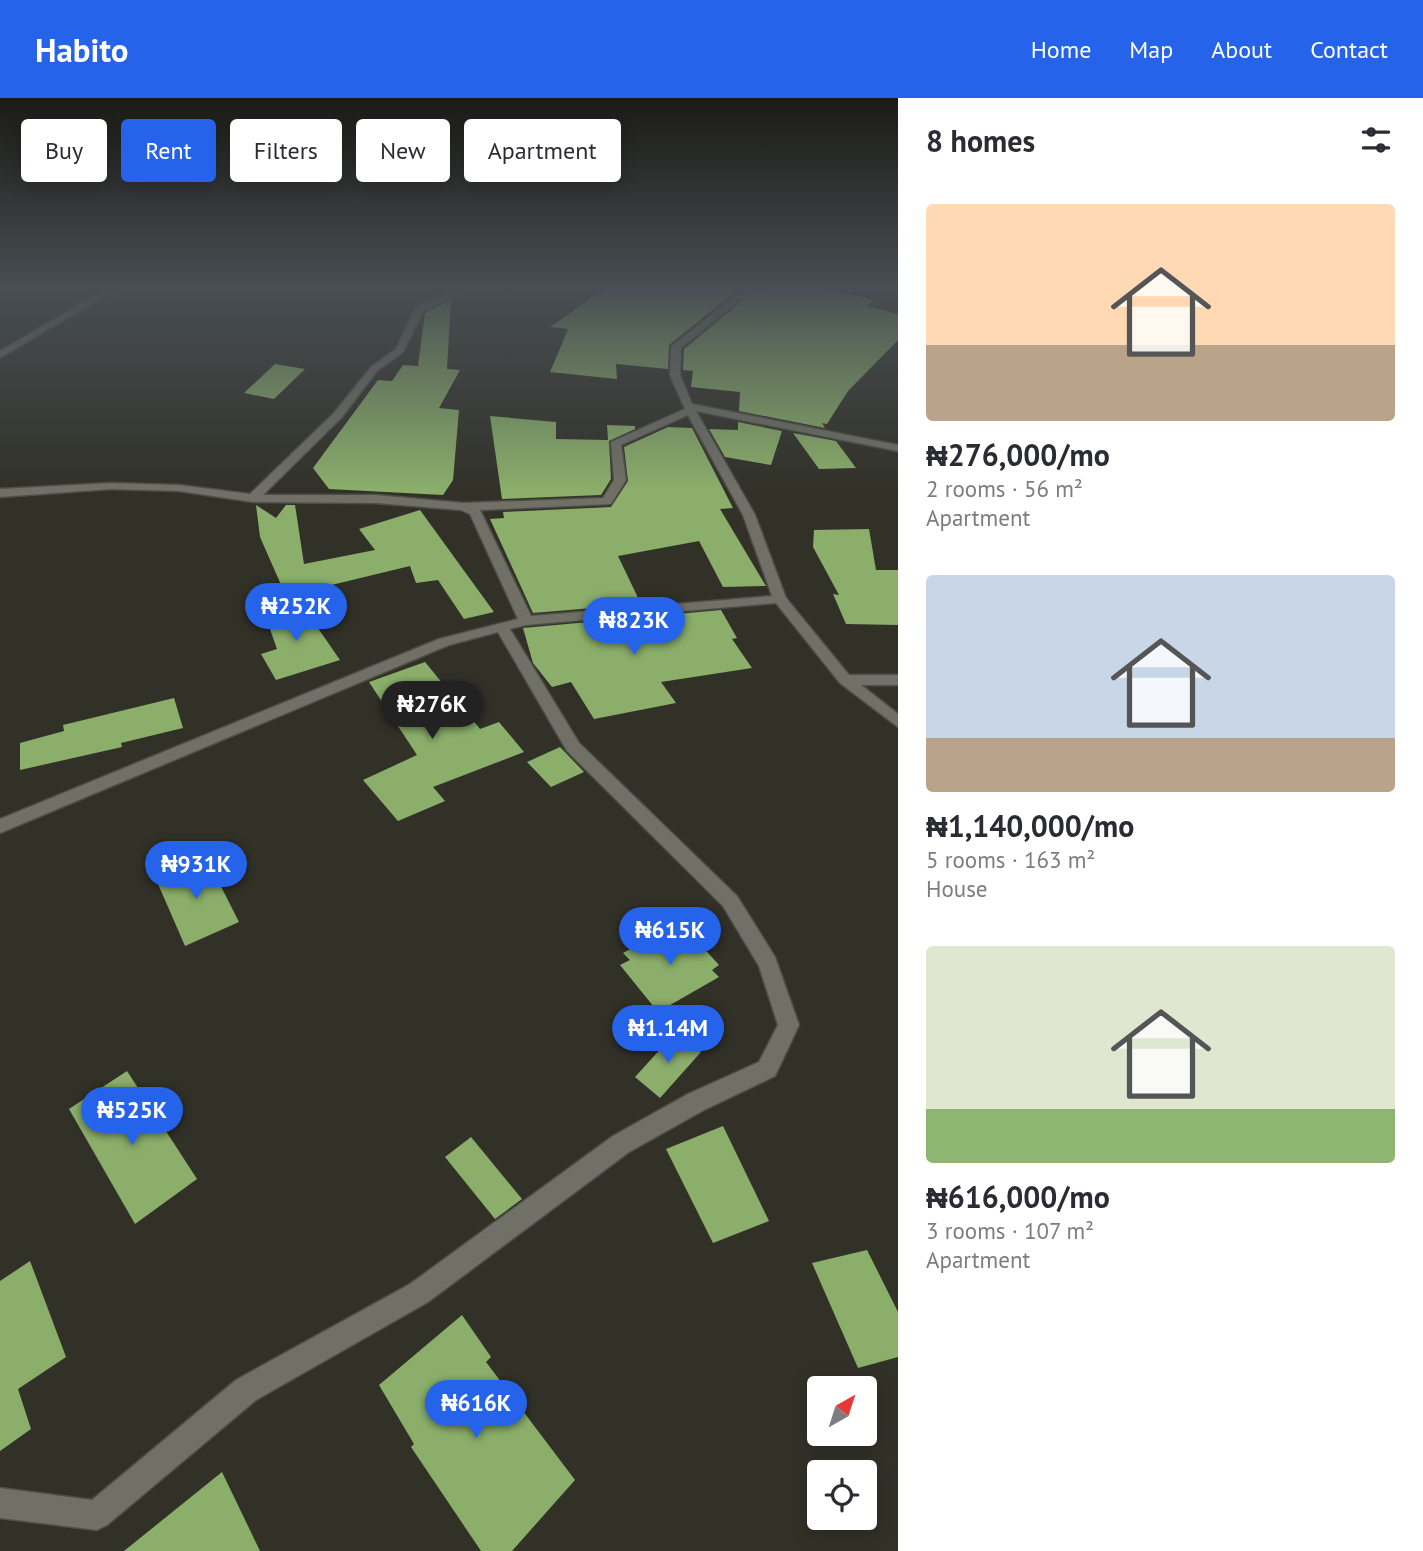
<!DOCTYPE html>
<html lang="en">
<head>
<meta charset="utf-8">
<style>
	:root { --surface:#fff; --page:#f2f2f3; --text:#2b2b33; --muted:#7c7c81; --accent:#2563eb }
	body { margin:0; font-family:"PT Sans",sans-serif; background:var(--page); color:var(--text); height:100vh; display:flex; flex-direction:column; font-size:26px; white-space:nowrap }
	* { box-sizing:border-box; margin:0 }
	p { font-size:23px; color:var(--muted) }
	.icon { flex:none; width:38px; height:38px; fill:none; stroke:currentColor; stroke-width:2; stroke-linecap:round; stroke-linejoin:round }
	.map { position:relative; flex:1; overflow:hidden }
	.panel { display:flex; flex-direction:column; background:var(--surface); width:525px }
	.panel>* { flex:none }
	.top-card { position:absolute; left:21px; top:21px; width:665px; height:63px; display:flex; gap:14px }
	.needle { width:46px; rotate:39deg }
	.controls { position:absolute; left:807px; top:1278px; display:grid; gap:14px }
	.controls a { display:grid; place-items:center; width:70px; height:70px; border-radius:7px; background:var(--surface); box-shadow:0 4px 18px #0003; font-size:35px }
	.price { position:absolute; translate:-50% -60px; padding:0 16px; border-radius:24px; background:var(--accent); color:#fff; font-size:23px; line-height:46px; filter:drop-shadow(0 2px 4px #0008) }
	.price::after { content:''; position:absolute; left:50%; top:42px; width:21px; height:16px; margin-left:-10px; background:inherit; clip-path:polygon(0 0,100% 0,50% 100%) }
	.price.on { background:#222; color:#fff }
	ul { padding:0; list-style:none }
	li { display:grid; align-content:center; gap:14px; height:371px; padding:0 28px }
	li span { display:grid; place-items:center; height:217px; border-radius:7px; color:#555 }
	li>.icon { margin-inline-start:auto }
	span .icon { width:126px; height:126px; fill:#fffc; stroke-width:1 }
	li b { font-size:30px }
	h2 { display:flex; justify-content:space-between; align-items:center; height:84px; padding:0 28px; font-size:30px }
	.chip { padding:0 24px; border-radius:7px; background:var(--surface); box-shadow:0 4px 18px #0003; font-size:24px; line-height:63px }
	.chip.on { background:var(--accent); color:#fff }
	header { display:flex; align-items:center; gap:42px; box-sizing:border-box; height:98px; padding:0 35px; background:var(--accent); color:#fff }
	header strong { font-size:33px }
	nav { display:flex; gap:38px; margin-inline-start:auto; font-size:24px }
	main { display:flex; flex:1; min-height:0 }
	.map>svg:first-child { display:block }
	.building { fill:#8baf6b }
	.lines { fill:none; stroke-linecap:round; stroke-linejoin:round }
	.minor-casing { stroke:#4e4d46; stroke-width:3 }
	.minor { fill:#707066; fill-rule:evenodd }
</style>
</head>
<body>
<header>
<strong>Habito</strong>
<nav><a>Home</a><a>Map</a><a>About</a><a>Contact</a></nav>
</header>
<main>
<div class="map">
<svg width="898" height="1453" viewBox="0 0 898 1453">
	<rect width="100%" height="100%" fill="#313128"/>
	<g class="building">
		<path d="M 606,190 L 740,190 L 669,247 L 668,271 L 616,266 L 617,281 L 550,274 L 568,231 L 550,229 Z"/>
		<path d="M 758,190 L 822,190 L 874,202 L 867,208 L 898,216 L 898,242 L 848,293 L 827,326 L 822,325 L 825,330 L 739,313 L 740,294 L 691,289 L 693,273 L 683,272 L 684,251 Z"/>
		<path d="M 451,202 L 447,271 L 460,272 L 439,310 L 459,312 L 453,382 L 443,397 L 329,391 L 313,370 L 378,282 L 392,283 L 403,267 L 418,268 L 425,215 Z"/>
		<path d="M 275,266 L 305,271 L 274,301 L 244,295 Z"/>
		<path d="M 490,318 L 556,324 L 556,341 L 608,342 L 607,327 L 635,328 L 635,331 L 609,343 L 611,381 L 601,397 L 502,401 Z"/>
		<path d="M 738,324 L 782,333 L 771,367 L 725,359 L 709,331 L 738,332 Z"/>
		<path d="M 668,329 L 692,330 L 733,410 L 720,411 L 766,488 L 723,489 L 699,443 L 618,458 L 641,506 L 533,515 L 490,421 L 504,420 L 503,414 L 611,409 L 628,383 L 624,349 Z"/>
		<path d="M 793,335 L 836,343 L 856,370 L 819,371 Z"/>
		<path d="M 256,407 L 276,420 L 286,407 L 295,407 L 304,466 L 375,452 L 359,431 L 420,412 L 494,514 L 464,521 L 438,482 L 416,485 L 410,468 L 286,498 L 260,439 Z"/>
		<path d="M 869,431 L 876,472 L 898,472 L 898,527 L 846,526 L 833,496 L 839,497 L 813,449 L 814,432 Z"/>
		<path d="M 302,507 L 340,562 L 276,582 L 261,556 L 277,551 L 264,514 Z"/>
		<path d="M 721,512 L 737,540 L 732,541 L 752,570 L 661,584 L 676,605 L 594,621 L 571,584 L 552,589 L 533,565 L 523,530 Z"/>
		<path d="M 425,564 L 480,631 L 499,624 L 524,654 L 433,689 L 445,703 L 398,723 L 363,682 L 417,657 L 369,584 Z"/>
		<path d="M 174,600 L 183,630 L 121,645 L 122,649 L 20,672 L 20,645 L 64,633 L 63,627 Z"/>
		<path d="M 560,649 L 584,674 L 551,689 L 527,664 Z"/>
		<path d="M 206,759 L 239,824 L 185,848 L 155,779 Z"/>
		<path d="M 680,824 L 719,867 L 712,872 L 719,879 L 658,914 L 620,867 L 630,862 L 623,855 Z"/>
		<path d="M 676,934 L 701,954 L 660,1000 L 635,979 Z"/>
		<path d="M 127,973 L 197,1081 L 135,1126 L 69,1011 Z"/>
		<path d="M 723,1028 L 769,1123 L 713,1145 L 666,1051 Z"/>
		<path d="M 471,1039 L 522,1101 L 495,1121 L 445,1059 Z"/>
		<path d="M 867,1152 L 898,1214 L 898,1259 L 858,1270 L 812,1165 Z"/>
		<path d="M 30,1163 L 66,1259 L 18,1291 L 31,1331 L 0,1353 L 0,1183 Z"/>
		<path d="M 462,1217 L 491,1259 L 486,1264 L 575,1382 L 512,1453 L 481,1453 L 411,1349 L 414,1346 L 379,1287 Z"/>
		<path d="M 222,1374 L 260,1453 L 124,1453 Z"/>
	</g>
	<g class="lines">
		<defs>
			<g id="minor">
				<path d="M 108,190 L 118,190 L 0,260 L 0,253 Z"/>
				<path d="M 458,190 L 469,190 L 423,213 L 403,254 L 377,273 L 342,319 L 263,397 L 376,397 L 463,405 L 603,400 L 614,382 L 611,344 L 685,311 L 670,277 L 671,249 L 745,190 L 755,190 L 681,250 L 680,277 L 692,306 L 898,347 L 898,353 L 696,313 L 755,417 L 786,500 L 849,577 L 898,577 L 898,587 L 861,587 L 898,616 L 898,629 L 840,585 L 776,505 L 526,527 L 510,531 L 579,645 L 737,798 L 775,859 L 799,927 L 775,978 L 704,1012 L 629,1054 L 428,1204 L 256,1302 L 107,1427 L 97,1432 L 0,1420 L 0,1390 L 92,1402 L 236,1282 L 410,1186 L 613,1038 L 688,996 L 759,964 L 778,927 L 759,868 L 723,808 L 567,653 L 498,534 L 449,547 L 0,735 L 0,721 L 439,541 L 518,521 L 470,416 L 461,412 L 376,405 L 253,404 L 179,393 L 111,391 L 0,399 L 0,391 L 111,385 L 179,387 L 250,396 L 334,315 L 371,269 L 396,251 L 416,209 ZM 688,317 L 743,417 L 772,498 L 531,518 L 480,412 L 611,406 L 626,382 L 621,347 Z"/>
			</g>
		</defs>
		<use href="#minor" class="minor-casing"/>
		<use href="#minor" class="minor"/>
	</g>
	<linearGradient id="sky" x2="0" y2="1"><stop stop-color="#1b1b16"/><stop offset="0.48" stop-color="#484e53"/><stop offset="1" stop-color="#484e53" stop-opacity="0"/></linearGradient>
	<rect width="898" height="394" fill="url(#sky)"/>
</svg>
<div class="controls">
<a><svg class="needle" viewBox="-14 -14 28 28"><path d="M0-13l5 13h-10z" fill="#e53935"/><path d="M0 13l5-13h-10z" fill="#7c7c81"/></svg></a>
<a><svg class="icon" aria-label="locate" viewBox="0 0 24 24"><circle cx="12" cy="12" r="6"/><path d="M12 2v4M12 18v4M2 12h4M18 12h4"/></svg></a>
</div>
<b class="price" style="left:296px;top:545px">₦252K</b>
<b class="price" style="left:634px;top:559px">₦823K</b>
<b class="price on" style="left:432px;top:643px">₦276K</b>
<b class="price" style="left:196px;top:803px">₦931K</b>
<b class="price" style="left:670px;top:869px">₦615K</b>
<b class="price" style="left:668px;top:967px">₦1.14M</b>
<b class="price" style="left:132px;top:1049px">₦525K</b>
<b class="price" style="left:476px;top:1342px">₦616K</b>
<div class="top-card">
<a class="chip">Buy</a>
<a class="chip on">Rent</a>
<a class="chip">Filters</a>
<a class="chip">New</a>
<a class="chip">Apartment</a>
</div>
</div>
<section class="panel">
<h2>8 homes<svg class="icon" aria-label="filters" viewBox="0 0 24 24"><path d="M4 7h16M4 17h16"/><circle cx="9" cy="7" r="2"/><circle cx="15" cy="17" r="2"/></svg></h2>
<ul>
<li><span style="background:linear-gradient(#ffd9b3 65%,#b9a48a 0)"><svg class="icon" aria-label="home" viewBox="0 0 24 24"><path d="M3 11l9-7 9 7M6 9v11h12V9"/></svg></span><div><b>₦276,000/mo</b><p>2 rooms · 56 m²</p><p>Apartment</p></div></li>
<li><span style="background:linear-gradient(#c9d6e8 75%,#b9a48a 0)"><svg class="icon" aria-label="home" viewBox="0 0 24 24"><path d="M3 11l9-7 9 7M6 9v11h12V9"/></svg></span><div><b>₦1,140,000/mo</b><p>5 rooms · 163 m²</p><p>House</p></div></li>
<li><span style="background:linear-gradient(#dfe7d0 75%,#8fb573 0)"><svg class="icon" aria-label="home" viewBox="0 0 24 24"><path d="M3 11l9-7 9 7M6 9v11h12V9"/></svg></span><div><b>₦616,000/mo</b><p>3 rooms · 107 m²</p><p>Apartment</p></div></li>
</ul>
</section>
</main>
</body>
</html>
